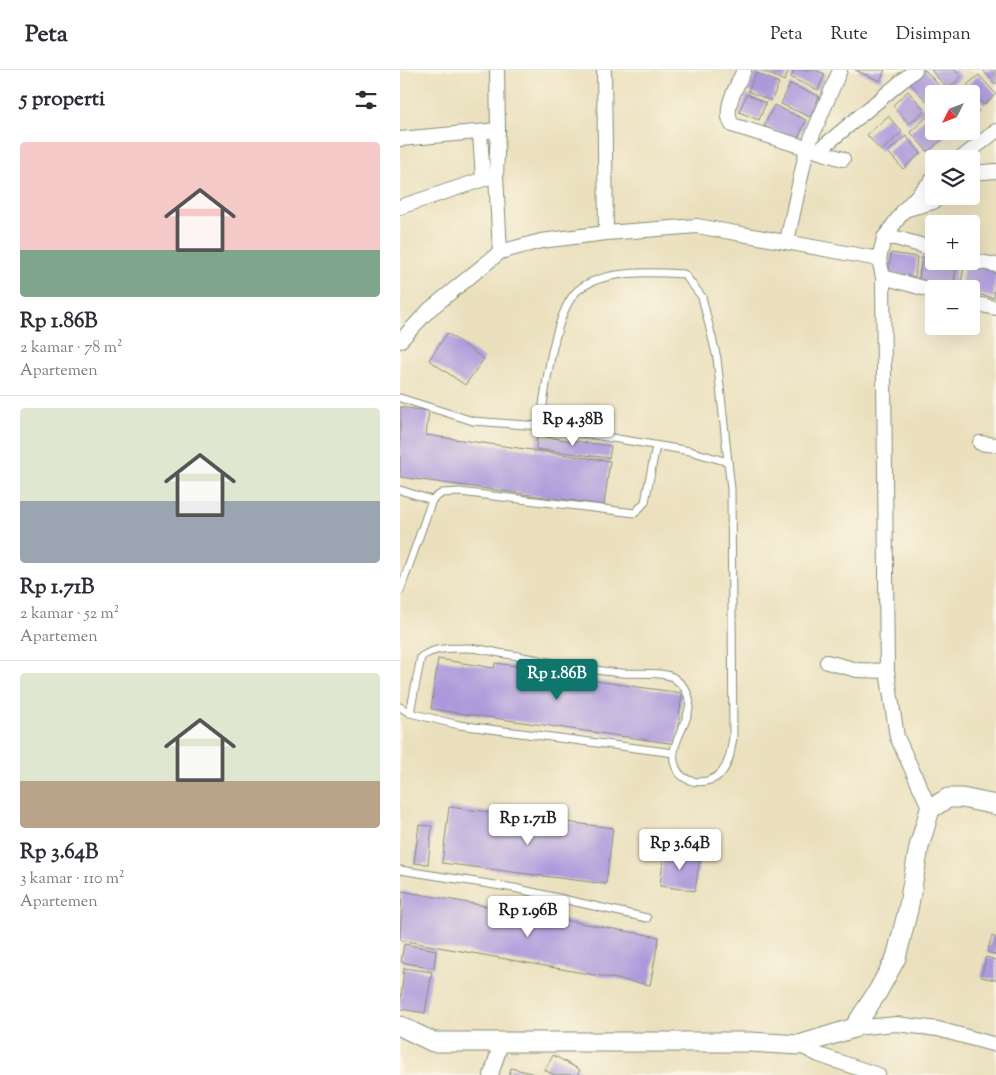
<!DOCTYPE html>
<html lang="id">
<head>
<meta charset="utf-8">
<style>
	:root { --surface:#fff; --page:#f7f7f7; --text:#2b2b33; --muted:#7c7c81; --line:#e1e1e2; --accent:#0f766e }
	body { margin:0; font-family:"Sorts Mill Goudy",serif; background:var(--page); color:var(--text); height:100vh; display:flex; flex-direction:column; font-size:19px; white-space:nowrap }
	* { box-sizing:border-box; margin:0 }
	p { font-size:16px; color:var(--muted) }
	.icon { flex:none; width:28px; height:28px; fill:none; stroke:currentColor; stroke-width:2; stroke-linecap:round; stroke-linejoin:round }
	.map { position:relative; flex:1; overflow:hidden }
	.panel { display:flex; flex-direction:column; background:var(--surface); width:400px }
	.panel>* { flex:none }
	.needle { width:32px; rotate:228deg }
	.tools { position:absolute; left:525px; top:15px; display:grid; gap:10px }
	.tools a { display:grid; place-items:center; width:55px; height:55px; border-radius:5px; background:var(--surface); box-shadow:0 5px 20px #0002; font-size:25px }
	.price { position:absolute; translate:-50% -42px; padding:0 11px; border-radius:5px; background:#fff; color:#222; font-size:16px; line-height:32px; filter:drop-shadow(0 1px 2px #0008) }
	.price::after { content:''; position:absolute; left:50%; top:30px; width:15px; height:11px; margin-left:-8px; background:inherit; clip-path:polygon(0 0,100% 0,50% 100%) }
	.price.selected { background:var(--accent); color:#fff }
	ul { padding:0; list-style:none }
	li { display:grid; align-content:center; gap:10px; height:265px; padding:0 20px }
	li+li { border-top:1px solid var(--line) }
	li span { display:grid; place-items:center; height:155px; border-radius:5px; color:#555 }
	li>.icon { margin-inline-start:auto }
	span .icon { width:90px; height:90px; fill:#fffc; stroke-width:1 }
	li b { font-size:21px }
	h2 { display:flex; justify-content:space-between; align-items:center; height:60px; padding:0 20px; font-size:21px }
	header { display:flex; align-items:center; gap:30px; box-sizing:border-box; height:70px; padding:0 25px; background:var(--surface); border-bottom:1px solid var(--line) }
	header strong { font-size:24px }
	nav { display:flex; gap:28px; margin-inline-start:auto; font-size:18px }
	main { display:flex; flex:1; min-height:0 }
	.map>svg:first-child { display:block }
	.building { fill:#ab99db }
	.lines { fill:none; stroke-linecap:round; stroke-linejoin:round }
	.lane-casing { stroke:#848e78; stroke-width:9 }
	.street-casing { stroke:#848e78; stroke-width:16 }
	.secondary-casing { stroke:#848e78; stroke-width:21 }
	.lane { stroke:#fff; stroke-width:7 }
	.street { stroke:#fff; stroke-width:14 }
	.secondary { stroke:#fff; stroke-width:19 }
</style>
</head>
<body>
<header>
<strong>Peta</strong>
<nav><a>Peta</a><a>Rute</a><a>Disimpan</a></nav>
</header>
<main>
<section class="panel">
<h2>5 properti<svg class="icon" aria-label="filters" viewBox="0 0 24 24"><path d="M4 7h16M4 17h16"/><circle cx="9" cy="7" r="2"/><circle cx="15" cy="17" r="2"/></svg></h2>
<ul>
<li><span style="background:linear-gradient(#f6c9c9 70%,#7fa58c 0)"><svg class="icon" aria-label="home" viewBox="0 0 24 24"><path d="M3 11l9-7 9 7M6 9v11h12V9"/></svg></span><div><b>Rp 1.86B</b><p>2 kamar · 78 m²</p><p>Apartemen</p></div></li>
<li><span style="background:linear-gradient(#dfe7d0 60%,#9aa5b1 0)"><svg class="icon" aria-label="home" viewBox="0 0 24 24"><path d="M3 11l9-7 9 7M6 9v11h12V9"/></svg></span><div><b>Rp 1.71B</b><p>2 kamar · 52 m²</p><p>Apartemen</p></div></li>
<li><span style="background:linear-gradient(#dfe7d0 70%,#b9a48a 0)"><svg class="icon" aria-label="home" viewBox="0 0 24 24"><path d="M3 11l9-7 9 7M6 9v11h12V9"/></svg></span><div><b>Rp 3.64B</b><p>3 kamar · 110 m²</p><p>Apartemen</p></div></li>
</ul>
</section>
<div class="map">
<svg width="596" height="1005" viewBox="0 0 596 1005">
	<rect width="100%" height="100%" fill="#fcf5e5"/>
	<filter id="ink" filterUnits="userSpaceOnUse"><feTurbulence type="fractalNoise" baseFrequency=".02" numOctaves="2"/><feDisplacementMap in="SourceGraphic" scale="10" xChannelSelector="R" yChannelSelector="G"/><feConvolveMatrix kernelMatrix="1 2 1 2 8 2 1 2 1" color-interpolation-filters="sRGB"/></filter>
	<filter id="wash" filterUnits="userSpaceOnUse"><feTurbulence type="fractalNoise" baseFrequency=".0096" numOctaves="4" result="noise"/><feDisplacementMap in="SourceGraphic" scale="20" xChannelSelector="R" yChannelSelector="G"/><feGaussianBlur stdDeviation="1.12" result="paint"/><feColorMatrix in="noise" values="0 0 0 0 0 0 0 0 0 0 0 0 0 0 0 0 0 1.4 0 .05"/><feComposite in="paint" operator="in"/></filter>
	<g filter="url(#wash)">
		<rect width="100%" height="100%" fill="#eae0bd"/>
		<g id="blocks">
			<g class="building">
				<path d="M 361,0 L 389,0 L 384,11 Z"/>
				<path d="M 394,0 L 416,0 L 425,4 L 418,20 L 391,8 Z"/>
				<path d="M 455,0 L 485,0 L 480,11 Z"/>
				<path d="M 523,0 L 525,0 L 543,20 L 538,24 L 534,24 L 534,28 L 528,33 L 509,12 Z"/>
				<path d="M 531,0 L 555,0 L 561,7 L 548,19 Z"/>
				<path d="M 583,0 L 596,0 L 596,15 Z"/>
				<path d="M 356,3 L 379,13 L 371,31 L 348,21 Z"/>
				<path d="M 579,5 L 596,24 L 584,35 L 567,15 Z"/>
				<path d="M 390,14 L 419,26 L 410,47 L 381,34 Z"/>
				<path d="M 508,21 L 525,40 L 509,54 L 493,35 Z"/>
				<path d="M 347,24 L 366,33 L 359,50 L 339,42 Z"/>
				<path d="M 571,31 L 579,41 L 571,48 Z"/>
				<path d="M 374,35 L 406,50 L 397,71 L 364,56 Z"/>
				<path d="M 488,46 L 502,62 L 481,81 L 467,65 Z"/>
				<path d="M 528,46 L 534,53 L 534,61 L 541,61 L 546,66 L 528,82 L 510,62 Z"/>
				<path d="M 506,66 L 521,83 L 503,99 L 488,82 Z"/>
				<path d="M 491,183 L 517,187 L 515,207 L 488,203 Z"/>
				<path d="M 522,187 L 534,189 L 534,191 L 557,193 L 553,219 L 518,214 Z"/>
				<path d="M 565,191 L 596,198 L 594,228 L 571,223 L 571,219 L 560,219 Z"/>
				<path d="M 47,263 L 84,289 L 65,315 L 29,290 Z"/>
				<path d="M 0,337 L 29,341 L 26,365 L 210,391 L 204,435 L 0,407 Z"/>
				<path d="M 137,366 L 211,376 L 209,388 L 136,379 Z"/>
				<path d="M 38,589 L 94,598 L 95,593 L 123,597 L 123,601 L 282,623 L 276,674 L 31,639 Z"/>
				<path d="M 49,737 L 213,758 L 206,814 L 42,793 Z"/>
				<path d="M 19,755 L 32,756 L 28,794 L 14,793 Z"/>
				<path d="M 264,782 L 300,787 L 295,821 L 260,816 Z"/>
				<path d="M 2,821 L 259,867 L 250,915 L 0,870 Z"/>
				<path d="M 592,866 L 596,868 L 596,885 L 587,882 Z"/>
				<path d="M 4,874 L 36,880 L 34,898 L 1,892 Z"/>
				<path d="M 586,887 L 596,890 L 596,910 L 581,907 Z"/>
				<path d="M 4,898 L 32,902 L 25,943 L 0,939 Z"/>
				<path d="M 153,985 L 180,1000 L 177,1005 L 154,1005 L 145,1000 Z"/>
				<path d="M 111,998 L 135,1004 L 135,1005 L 109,1005 Z"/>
			</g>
		</g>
	</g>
	<g filter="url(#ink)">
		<use href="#blocks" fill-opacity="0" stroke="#848e78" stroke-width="1"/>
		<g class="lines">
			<defs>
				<g id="lane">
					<path d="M 0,328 L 73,351 L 140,356 L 290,381 L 328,392 L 331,419 L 333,667 C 331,679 330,692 322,702 C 309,717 281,715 275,695 C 265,666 313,636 274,608 C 265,601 234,604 222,603 C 183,600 144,590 106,584 C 92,582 78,577 64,578 C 50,578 33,578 21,587 L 10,643"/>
					<path d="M 140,356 C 145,323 153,244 177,221 C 202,199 253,202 284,204 L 302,227 L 317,288 L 328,392"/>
					<path d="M 0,420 L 32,430"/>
					<path d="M 0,521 L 32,430 L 42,423 L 60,422 L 235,443 L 245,432 L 256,376"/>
					<path d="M 0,637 L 10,643 L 59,655 L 274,683"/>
					<path d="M 0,800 L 114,818 L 247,848"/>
				</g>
				<g id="street">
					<path d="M 97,0 L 98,60 L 96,105 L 100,182"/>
					<path d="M 204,0 L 206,163"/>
					<path d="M 344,0 C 337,17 322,38 332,55 L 443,89"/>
					<path d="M 80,62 L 83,109"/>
					<path d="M 0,69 L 98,60"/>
					<path d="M 418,81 L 515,0"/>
					<path d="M 560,89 L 596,61"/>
					<path d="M 571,103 L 596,101"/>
					<path d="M 0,137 L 96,105"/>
					<path d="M 504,140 L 533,132 L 543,126"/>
					<path d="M 484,168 L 496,168 L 534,179"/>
					<path d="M 387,171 L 407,78 L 440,0"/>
					<path d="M 571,190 L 596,195"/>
					<path d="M 483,207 L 534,221"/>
					<path d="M 571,233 L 596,238"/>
					<path d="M 0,271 L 29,240 L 100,182 L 141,171 L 206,163 L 297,156 L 479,189 L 484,168 L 504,140 L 534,108"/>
					<path d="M 580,373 L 596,375"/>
					<path d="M 427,592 L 457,600 L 487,601 L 483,207 L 479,189"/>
					<path d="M 487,601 L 497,667 L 530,739"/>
					<path d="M 454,958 L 496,954 L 538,959 L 596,975"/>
					<path d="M 399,975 L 419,985 L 478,1005"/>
					<path d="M 91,1005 L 101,973"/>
				</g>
				<path id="secondary" d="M 0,956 L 33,972 L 350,972 L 399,975 L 454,958 L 478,921 L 496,888 L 508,840 L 519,777 L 530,739 L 548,728 L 562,728 L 596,735"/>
			</defs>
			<use href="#lane" class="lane-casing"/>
			<use href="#street" class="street-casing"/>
			<use href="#secondary" class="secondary-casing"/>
			<use href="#lane" class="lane"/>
			<use href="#street" class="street"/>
			<use href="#secondary" class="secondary"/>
		</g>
	</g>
</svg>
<div class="tools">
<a><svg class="needle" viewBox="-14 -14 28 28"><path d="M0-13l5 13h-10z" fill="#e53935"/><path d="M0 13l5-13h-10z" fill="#7c7c81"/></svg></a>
<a><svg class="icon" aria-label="layers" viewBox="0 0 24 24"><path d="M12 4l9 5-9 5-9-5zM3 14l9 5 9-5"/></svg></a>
<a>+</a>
<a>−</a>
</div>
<b class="price" style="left:173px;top:377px">Rp 4.38B</b>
<b class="price selected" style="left:157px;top:631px">Rp 1.86B</b>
<b class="price" style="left:128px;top:776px">Rp 1.71B</b>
<b class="price" style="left:280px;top:801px">Rp 3.64B</b>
<b class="price" style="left:128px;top:868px">Rp 1.96B</b>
</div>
</main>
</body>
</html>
